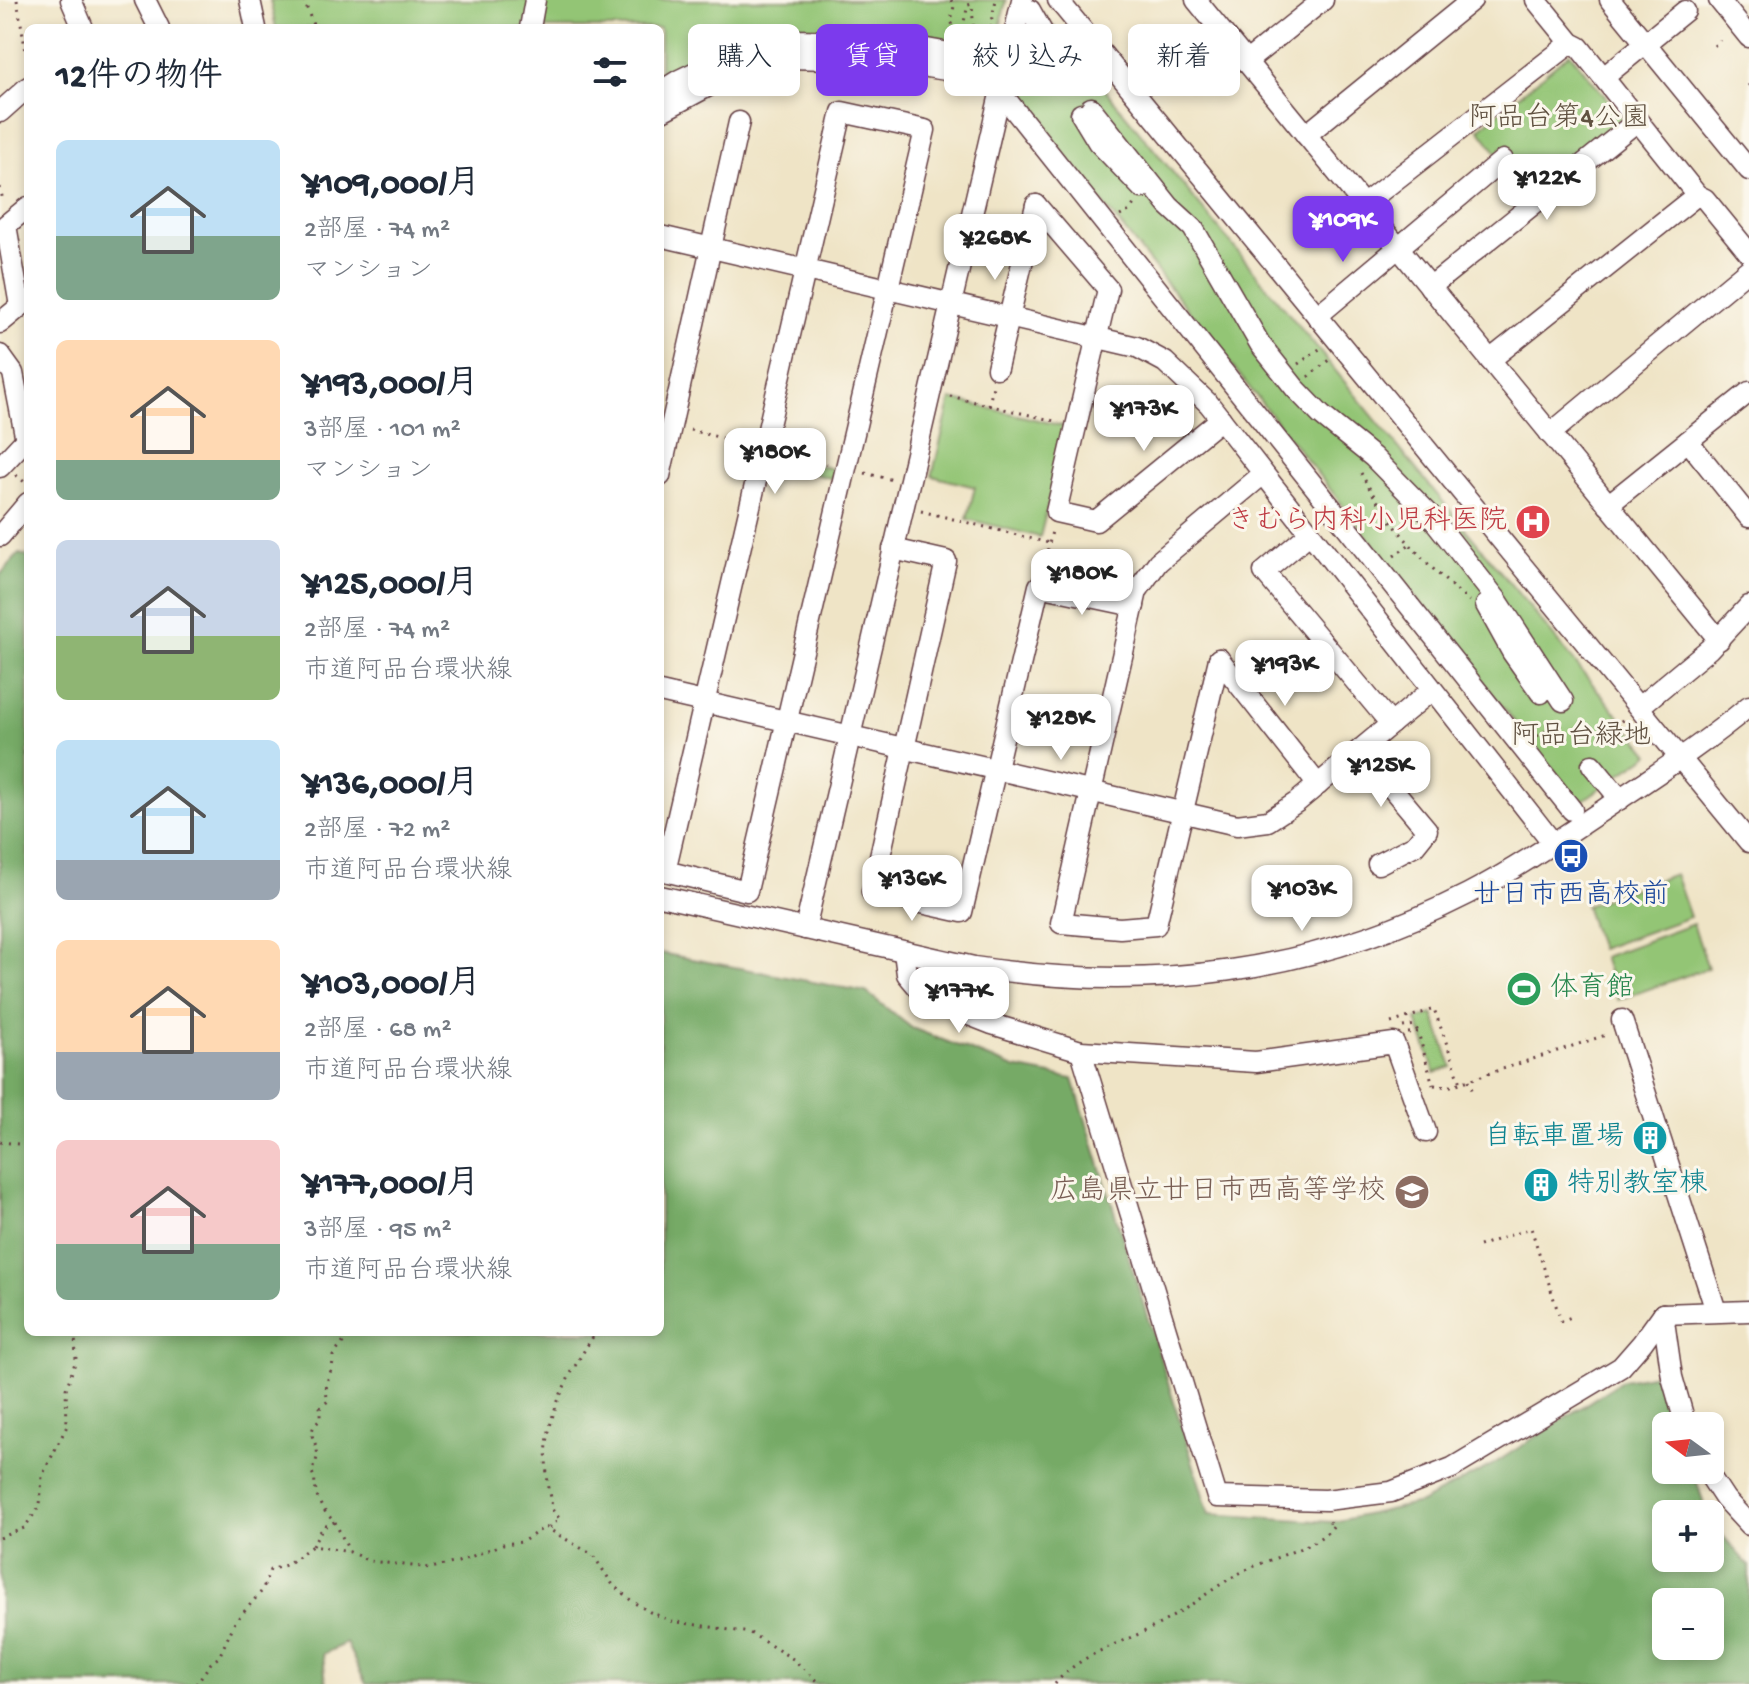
<!DOCTYPE html>
<html lang="ja">
<head>
<meta charset="utf-8">
<style>
	:root { --surface:#fff; --page:#f6f6f7; --text:#1f2937; --muted:#747a83; --accent:#7c3aed }
	body { margin:0; font-family:"Gochi Hand","Klee One",sans-serif; background:var(--page); color:var(--text); height:100vh; display:flex; flex-direction:column; font-size:30px; white-space:nowrap }
	* { box-sizing:border-box; margin:0 }
	p { font-size:26px; color:var(--muted) }
	.icon { flex:none; width:44px; height:44px; fill:none; stroke:currentColor; stroke-width:2; stroke-linecap:round; stroke-linejoin:round }
	.map { position:relative; flex:1; overflow:hidden }
	.details { position:absolute; left:24px; top:24px; width:640px; height:1312px; display:flex; flex-direction:column; background:var(--surface); border-radius:12px; box-shadow:0 4px 12px #0003 }
	.details>* { flex:none }
	.top-card { position:absolute; left:688px; top:24px; width:760px; height:72px; display:flex; gap:16px }
	.needle { width:52px; rotate:285deg }
	.fabs { position:absolute; left:1652px; top:1412px; display:grid; gap:16px }
	.fabs a { display:grid; place-items:center; width:72px; height:72px; border-radius:12px; background:var(--surface); box-shadow:0 4px 12px #0003; font-size:40px }
	.price { position:absolute; translate:-50% -68px; padding:0 18px; border-radius:16px; background:#fff; color:#222; font-size:26px; line-height:52px; filter:drop-shadow(0 2px 4px #0008) }
	.price::after { content:''; position:absolute; left:50%; top:48px; width:24px; height:18px; margin-left:-12px; background:inherit; clip-path:polygon(0 0,100% 0,50% 100%) }
	.price.selected { background:var(--accent); color:#fff }
	ul { padding:0; list-style:none }
	li { display:flex; align-items:center; gap:24px; height:200px; padding:0 32px }
	li span { display:grid; place-items:center; flex:none; width:224px; height:160px; border-radius:12px; color:#555 }
	li>.icon { margin-inline-start:auto }
	span .icon { width:96px; height:96px; fill:#fffc; stroke-width:1 }
	li b { font-size:34px }
	h2 { display:flex; justify-content:space-between; align-items:center; height:96px; padding:0 32px; font-size:34px }
	.chip { padding:0 28px; border-radius:12px; background:var(--surface); box-shadow:0 4px 12px #0003; font-size:28px; line-height:72px }
	.chip.selected { background:var(--accent); color:#fff }
	.map>svg:first-child { display:block }
	.green { fill:#93c575; stroke:#6e7250; stroke-width:2 }
	.forest { fill:#76aa66; stroke:#606448; stroke-width:2; fill-rule:evenodd }
	.lines { fill:none; stroke-linecap:round; stroke-linejoin:round }
	.minor-casing { stroke:#633d42; stroke-width:23 }
	.path { stroke:#633d42; stroke-width:3; stroke-dasharray:2 6; stroke-linecap:butt }
	.minor { stroke:#fff; stroke-width:20 }
	.labels { text-anchor:middle; dominant-baseline:central; stroke-width:6; stroke-linejoin:round; paint-order:stroke }
	.park-label { font-size:28px; fill:#605141; stroke:#fbf7ec }
	.health-label { font-size:28px; fill:#be3a42; stroke:#fbf7ec; text-anchor:end }
	.transit-label { font-size:28px; fill:#164399; stroke:#fbf7ec }
	.leisure-label { font-size:28px; fill:#27864d; stroke:#fbf7ec; text-anchor:start }
	.culture-label { font-size:28px; fill:#0d838f; stroke:#fbf7ec; text-anchor:end }
	.education-label { font-size:28px; fill:#785e54; stroke:#fbf7ec; text-anchor:end }
</style>
</head>
<body>
<div class="map">
<svg width="1749" height="1684" viewBox="0 0 1749 1684">
	<rect width="100%" height="100%" fill="#fbf7ec"/>
	<filter id="ink" filterUnits="userSpaceOnUse"><feTurbulence type="fractalNoise" baseFrequency=".0125" numOctaves="2"/><feDisplacementMap in="SourceGraphic" scale="16" xChannelSelector="R" yChannelSelector="G"/><feConvolveMatrix kernelMatrix="1 2 1 2 8 2 1 2 1" color-interpolation-filters="sRGB"/></filter>
	<filter id="wash" filterUnits="userSpaceOnUse"><feTurbulence type="fractalNoise" baseFrequency=".006" numOctaves="4" result="noise"/><feDisplacementMap in="SourceGraphic" scale="32" xChannelSelector="R" yChannelSelector="G"/><feGaussianBlur stdDeviation="1.8" result="paint"/><feColorMatrix in="noise" values="0 0 0 0 0 0 0 0 0 0 0 0 0 0 0 0 0 1.4 0 .05"/><feComposite in="paint" operator="in"/></filter>
	<g filter="url(#wash)">
		<rect width="100%" height="100%" fill="#efe4c6"/>
		<g class="green">
			<path d="M 270,0 L 1006,0 L 995,53 L 781,31 L 660,83 L 660,28 L 276,28 Z"/>
			<path d="M 1042,13 L 1650,754 L 1579,803 L 1022,101 Z"/>
			<path d="M 1570,53 L 1625,121 L 1530,198 L 1479,129 Z"/>
			<path d="M 951,399 L 1067,427 L 1040,537 L 967,519 L 975,487 L 932,476 Z"/>
			<path d="M 772,452 L 836,470 L 833,479 L 769,462 Z"/>
			<path d="M 1675,874 L 1690,917 L 1600,949 L 1585,906 Z"/>
			<path d="M 1693,924 L 1708,968 L 1618,1000 L 1603,957 Z"/>
			<path d="M 1433,1014 L 1452,1067 L 1435,1073 L 1417,1020 Z"/>
		</g>
		<path class="forest" d="M 19,554 L 28,556 L 28,1332 L 660,1332 L 660,953 L 866,992 L 912,1028 L 1015,1068 L 1073,1079 L 1209,1514 L 1333,1522 L 1420,1503 L 1492,1465 L 1623,1380 L 1655,1374 L 1670,1398 L 1679,1426 L 1666,1426 L 1666,1470 L 1693,1470 L 1707,1514 L 1666,1514 L 1666,1558 L 1710,1558 L 1710,1521 L 1749,1566 L 1749,1684 L 366,1684 L 346,1643 L 323,1654 L 326,1684 L 0,1684 L 0,575 ZM 1666,1602 L 1710,1602 L 1710,1646 L 1666,1646 Z"/>
	</g>
	<g filter="url(#ink)">
		<g class="lines">
			<defs>
				<g id="minor">
					<path d="M 71,0 L 83,28"/>
					<path d="M 145,0 L 159,28"/>
					<path d="M 250,0 L 256,28"/>
					<path d="M 1058,0 L 1749,842"/>
					<path d="M 1196,0 L 1719,640"/>
					<path d="M 1536,0 L 1571,43 L 1579,47 L 1697,195 L 1705,199 L 1749,253"/>
					<path d="M 1610,0 L 1749,170"/>
					<path d="M 1719,0 L 1749,37"/>
					<path d="M 1030,10 L 1059,62"/>
					<path d="M 530,28 L 535,0"/>
					<path d="M 1246,62 L 1323,0"/>
					<path d="M 1604,77 L 1685,11"/>
					<path d="M 660,92 L 679,80 L 743,49 L 780,40 L 882,41 L 1000,62 L 1004,45"/>
					<path d="M 1009,103 L 1572,810"/>
					<path d="M 1091,108 L 1169,206 L 1193,228 L 1260,344 L 1295,388 L 1321,415 L 1373,457 L 1430,515 L 1497,600 L 1563,701"/>
					<path d="M 0,112 L 28,87"/>
					<path d="M 660,112 L 720,80 L 783,58 L 883,60 L 984,76 L 1003,83"/>
					<path d="M 842,112 L 925,130 L 747,891 L 665,871 Z"/>
					<path d="M 1081,114 L 1098,142 L 1142,188"/>
					<path d="M 1306,135 L 1472,0"/>
					<path d="M 1036,205 L 1108,289 L 1056,512 L 1096,521 L 1221,419"/>
					<path d="M 1363,205 L 1571,43"/>
					<path d="M 660,236 L 1137,347 L 1165,362 L 1209,404 L 1553,843"/>
					<path d="M 1430,287 L 1636,122"/>
					<path d="M 20,306 L 6,225 L 28,207"/>
					<path d="M 1317,316 L 1503,160"/>
					<path d="M 0,323 L 28,300"/>
					<path d="M 0,355 L 13,373 L 26,440"/>
					<path d="M 1490,360 L 1697,195"/>
					<path d="M 997,368 L 1036,205"/>
					<path d="M 1550,434 L 1749,269"/>
					<path d="M 1688,441 L 1749,517"/>
					<path d="M 0,467 L 28,437"/>
					<path d="M 660,476 L 739,122"/>
					<path d="M 1608,505 L 1749,392"/>
					<path d="M 1309,534 L 1264,572 L 1391,724"/>
					<path d="M 0,536 L 28,503"/>
					<path d="M 893,549 L 946,561 L 872,892 L 962,912 L 1039,586 L 1134,606"/>
					<path d="M 1486,605 L 1512,652 L 1541,693"/>
					<path d="M 1219,659 L 1156,925 L 1120,928 L 1061,923 L 1137,591 L 1158,562 L 1262,475"/>
					<path d="M 1219,659 L 1318,785"/>
					<path d="M 660,692 L 1237,825 L 1268,821 L 1297,802 L 1432,690"/>
					<path d="M 1639,707 L 1709,649 L 1749,606"/>
					<path d="M 1360,750 L 1427,830 L 1415,845 L 1378,864"/>
					<path d="M 1592,765 L 1620,799"/>
					<path d="M 660,896 L 974,967 C 1148,993 1309,975 1468,894 C 1516,869 1561,838 1606,808 C 1655,775 1704,744 1749,706"/>
					<path d="M 805,929 L 1022,0"/>
					<path d="M 904,952 L 907,974 L 928,999 L 992,1024 L 1081,1051 L 1256,1062 L 1394,1043 L 1426,1132"/>
					<path d="M 1622,1020 L 1716,1311"/>
					<path d="M 1081,1051 L 1217,1497 L 1326,1500 L 1391,1492 L 1452,1468 L 1621,1367 L 1642,1343 L 1663,1314"/>
					<path d="M 1663,1314 L 1672,1377 L 1686,1426"/>
					<path d="M 1663,1314 L 1749,1311"/>
					<path d="M 1706,1470 L 1725,1499 L 1749,1525"/>
				</g>
			</defs>
			<use href="#minor" class="minor-casing"/>
			<g class="path">
				<path d="M 17,0 L 28,64"/>
				<path d="M 304,0 L 314,28"/>
				<path d="M 951,0 L 954,6 L 951,22 L 957,30 L 962,30 L 968,5 L 972,4 L 974,36"/>
				<path d="M 988,35 L 996,0"/>
				<path d="M 1714,46 L 1720,40"/>
				<path d="M 1748,86 L 1749,85"/>
				<path d="M 1022,87 L 1042,92"/>
				<path d="M 0,187 L 3,201"/>
				<path d="M 1120,216 L 1129,211 L 1135,203"/>
				<path d="M 1298,364 L 1321,348"/>
				<path d="M 1308,377 L 1330,359"/>
				<path d="M 950,396 L 1059,422"/>
				<path d="M 989,405 L 993,386"/>
				<path d="M 690,430 L 745,444"/>
				<path d="M 780,452 L 827,464"/>
				<path d="M 865,473 L 893,480"/>
				<path d="M 1361,473 C 1387,523 1425,565 1469,601"/>
				<path d="M 16,475 L 28,485"/>
				<path d="M 921,511 L 1049,543"/>
				<path d="M 1394,556 L 1410,544"/>
				<path d="M 1044,566 L 1052,531"/>
				<path d="M 1537,736 L 1555,726"/>
				<path d="M 1602,736 L 1625,718"/>
				<path d="M 1391,1023 L 1434,1009 L 1461,1083"/>
				<path d="M 1403,1027 L 1415,1025 L 1418,1032"/>
				<path d="M 1408,1033 L 1418,1032 L 1433,1085"/>
				<path d="M 1469,1080 L 1473,1093"/>
				<path d="M 1434,1085 L 1448,1087 L 1606,1035"/>
				<path d="M 0,1142 L 28,1145"/>
				<path d="M 1479,1246 L 1531,1228 L 1561,1321 L 1571,1317"/>
				<path d="M 335,1522 L 349,1551"/>
				<path d="M 549,1528 L 560,1519 C 546,1503 554,1510 550,1493 C 536,1430 563,1383 596,1332"/>
				<path d="M 0,1538 L 24,1528 L 40,1506 L 42,1476 L 67,1426 L 66,1389 L 76,1360 L 75,1332"/>
				<path d="M 312,1546 C 318,1535 322,1525 335,1522 C 326,1514 318,1504 316,1491 C 314,1482 316,1479 311,1471 C 330,1442 298,1439 320,1420 L 320,1408 L 328,1401 C 322,1380 334,1373 333,1356 L 345,1340 L 346,1332"/>
				<path d="M 196,1684 L 211,1663 L 219,1657 L 235,1622 L 262,1591 L 270,1570 L 286,1565 L 312,1546 L 350,1552 L 369,1561 L 431,1568 L 458,1562 L 503,1544 L 522,1542 L 545,1527 L 593,1555 L 613,1585 L 633,1602 L 650,1612 L 671,1621 L 750,1633 L 793,1659 L 821,1684"/>
				<path d="M 1055,1684 C 1081,1651 1129,1642 1165,1621 C 1194,1605 1218,1583 1248,1569 C 1271,1558 1320,1546 1334,1525 L 1329,1522"/>
			</g>
			<use href="#minor" class="minor"/>
		</g>
	</g>
	<defs>
		<symbol id="hospital-disc" viewBox="-11 -11 22 22"><circle r="9.5" fill="#e0444e" stroke="#fbf7ec"/><path d="M-5-5h3v3.5h4V-5h3V5h-3V1.5h-4V5h-3Z" fill="#fff"/></symbol>
		<symbol id="bus-disc" viewBox="-11 -11 22 22"><circle r="9.5" fill="#1a4fb4" stroke="#fbf7ec"/><path d="M-5-6H5V4H4V6H2V4H-2V6H-4V4H-5ZM-3.5-4V0h7V-4ZM-3.5 1.2v1.5H-2V1.2ZM2 1.2v1.5H3.5V1.2Z" fill="#fff"/></symbol>
		<symbol id="stadium-disc" viewBox="-11 -11 22 22"><circle r="9.5" fill="#2e9e5b" stroke="#fbf7ec"/><path d="M0-5a6.5 5 0 1 0 0 10a6.5 5 0 1 0 0-10ZM-3.5-1.8h7v3.6h-7Z" fill="#fff"/></symbol>
		<symbol id="building-disc" viewBox="-11 -11 22 22"><circle r="9.5" fill="#0f9aa8" stroke="#fbf7ec"/><path d="M-4-6H4V6H1V3H-1V6H-4ZM-2.5-4.3h1.7v1.8h-1.7ZM.8-4.3h1.7v1.8H.8ZM-2.5-1h1.7V.8h-1.7ZM.8-1h1.7V.8H.8Z" fill="#fff"/></symbol>
		<symbol id="school-disc" viewBox="-11 -11 22 22"><circle r="9.5" fill="#8d6e63" stroke="#fbf7ec"/><path d="M0-5L7-2L0 1L-7-2ZM-4 1L0 2.5L4 1V4Q0 6-4 4Z" fill="#fff"/></symbol>
	</defs>
	<g fill-rule="evenodd">
		<use href="#hospital-disc" x="1513" y="502" width="40" height="40"/>
		<use href="#bus-disc" x="1551" y="836" width="40" height="40"/>
		<use href="#stadium-disc" x="1504" y="969" width="40" height="40"/>
		<use href="#building-disc" x="1630" y="1118" width="40" height="40"/>
		<use href="#building-disc" x="1521" y="1165" width="40" height="40"/>
		<use href="#school-disc" x="1392" y="1172" width="40" height="40"/>
	</g>
	<g class="labels">
		<g class="park-label">
			<text x="1559" y="119">阿品台第4公園</text>
			<text x="1581" y="737">阿品台緑地</text>
		</g>
		<g class="health-label">
			<text x="1507" y="522">きむら内科小児科医院</text>
		</g>
		<g class="transit-label">
			<text x="1571" y="896">廿日市西高校前</text>
		</g>
		<g class="leisure-label">
			<text x="1550" y="989">体育館</text>
		</g>
		<g class="culture-label">
			<text x="1624" y="1138">自転車置場</text>
			<text x="1567" y="1185" text-anchor="start">特別教室棟</text>
		</g>
		<g class="education-label">
			<text x="1386" y="1192">広島県立廿日市西高等学校</text>
		</g>
	</g>
</svg>
<div class="fabs">
<a><svg class="needle" viewBox="-14 -14 28 28"><path d="M0-13l5 13h-10z" fill="#e53935"/><path d="M0 13l5-13h-10z" fill="#747a83"/></svg></a>
<a>+</a>
<a>−</a>
</div>
<b class="price" style="left:1547px;top:222px">¥122K</b>
<b class="price selected" style="left:1343px;top:264px">¥109K</b>
<b class="price" style="left:995px;top:282px">¥268K</b>
<b class="price" style="left:1144px;top:453px">¥173K</b>
<b class="price" style="left:775px;top:496px">¥180K</b>
<b class="price" style="left:1082px;top:617px">¥180K</b>
<b class="price" style="left:1285px;top:708px">¥193K</b>
<b class="price" style="left:1061px;top:762px">¥128K</b>
<b class="price" style="left:1381px;top:809px">¥125K</b>
<b class="price" style="left:912px;top:923px">¥136K</b>
<b class="price" style="left:1302px;top:933px">¥103K</b>
<b class="price" style="left:959px;top:1035px">¥177K</b>
<div class="top-card">
<a class="chip">購入</a>
<a class="chip selected">賃貸</a>
<a class="chip">絞り込み</a>
<a class="chip">新着</a>
</div>
<section class="details">
<h2>12件の物件<svg class="icon" aria-label="filters" viewBox="0 0 24 24"><path d="M4 7h16M4 17h16"/><circle cx="9" cy="7" r="2"/><circle cx="15" cy="17" r="2"/></svg></h2>
<ul>
<li><span style="background:linear-gradient(#bfe0f5 60%,#7fa58c 0)"><svg class="icon" aria-label="home" viewBox="0 0 24 24"><path d="M3 11l9-7 9 7M6 9v11h12V9"/></svg></span><div><b>¥109,000/月</b><p>2部屋 · 74 m²</p><p>マンション</p></div></li>
<li><span style="background:linear-gradient(#ffd9b3 75%,#7fa58c 0)"><svg class="icon" aria-label="home" viewBox="0 0 24 24"><path d="M3 11l9-7 9 7M6 9v11h12V9"/></svg></span><div><b>¥193,000/月</b><p>3部屋 · 101 m²</p><p>マンション</p></div></li>
<li><span style="background:linear-gradient(#c9d6e8 60%,#8fb573 0)"><svg class="icon" aria-label="home" viewBox="0 0 24 24"><path d="M3 11l9-7 9 7M6 9v11h12V9"/></svg></span><div><b>¥125,000/月</b><p>2部屋 · 74 m²</p><p>市道阿品台環状線</p></div></li>
<li><span style="background:linear-gradient(#bfe0f5 75%,#9aa5b1 0)"><svg class="icon" aria-label="home" viewBox="0 0 24 24"><path d="M3 11l9-7 9 7M6 9v11h12V9"/></svg></span><div><b>¥136,000/月</b><p>2部屋 · 72 m²</p><p>市道阿品台環状線</p></div></li>
<li><span style="background:linear-gradient(#ffd9b3 70%,#9aa5b1 0)"><svg class="icon" aria-label="home" viewBox="0 0 24 24"><path d="M3 11l9-7 9 7M6 9v11h12V9"/></svg></span><div><b>¥103,000/月</b><p>2部屋 · 68 m²</p><p>市道阿品台環状線</p></div></li>
<li><span style="background:linear-gradient(#f6c9c9 65%,#7fa58c 0)"><svg class="icon" aria-label="home" viewBox="0 0 24 24"><path d="M3 11l9-7 9 7M6 9v11h12V9"/></svg></span><div><b>¥177,000/月</b><p>3部屋 · 95 m²</p><p>市道阿品台環状線</p></div></li>
</ul>
</section>
</div>
</body>
</html>
